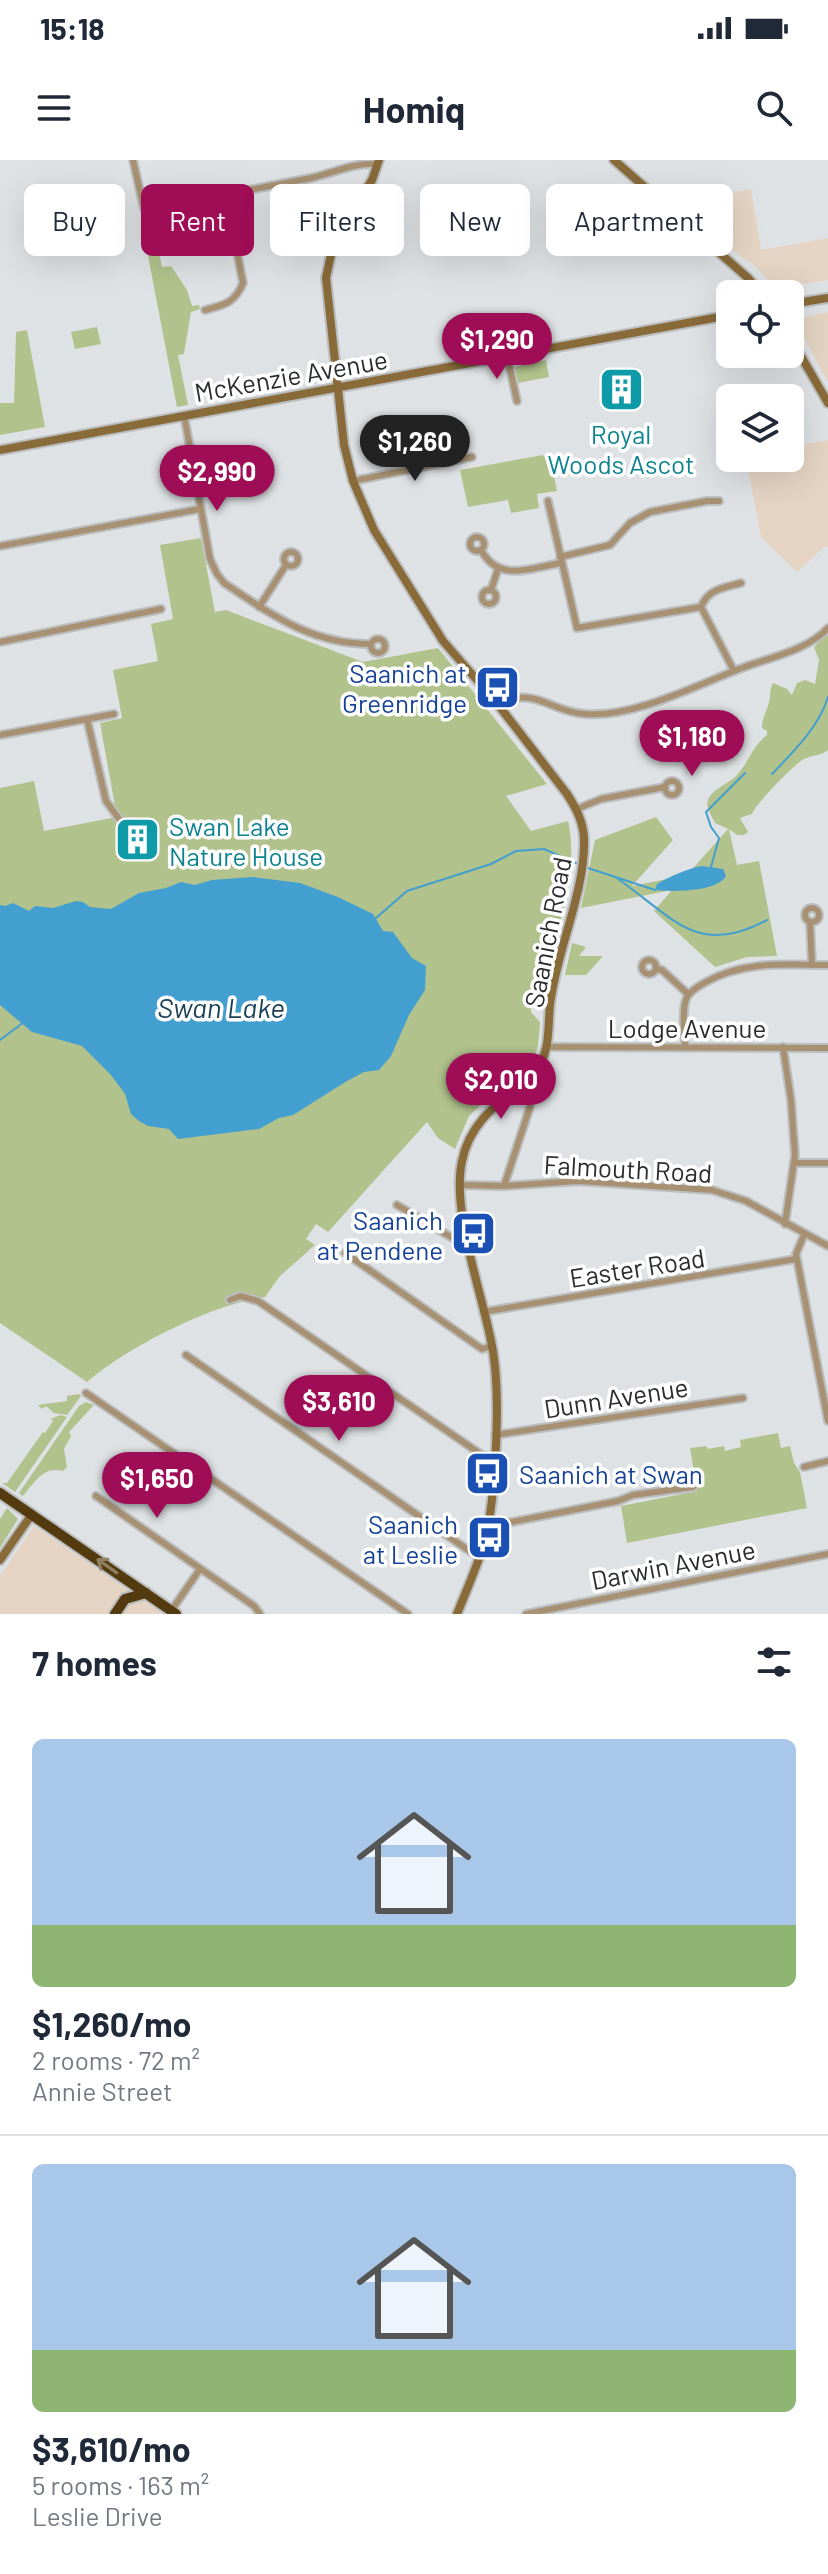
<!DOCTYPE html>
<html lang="en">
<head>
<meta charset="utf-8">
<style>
	:root { --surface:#fff; --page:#f6f6f7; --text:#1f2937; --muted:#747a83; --line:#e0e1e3; --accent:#9f0d57 }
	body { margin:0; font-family:Barlow,sans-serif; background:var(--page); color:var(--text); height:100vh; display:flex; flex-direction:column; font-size:30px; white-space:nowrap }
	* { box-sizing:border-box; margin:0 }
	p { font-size:26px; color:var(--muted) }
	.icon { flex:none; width:44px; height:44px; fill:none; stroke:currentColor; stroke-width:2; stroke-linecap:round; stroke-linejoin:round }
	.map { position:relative; height:1454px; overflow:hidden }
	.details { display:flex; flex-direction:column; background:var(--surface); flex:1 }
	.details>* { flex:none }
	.top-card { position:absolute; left:24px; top:24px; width:780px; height:72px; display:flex; gap:16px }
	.controls { position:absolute; left:716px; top:120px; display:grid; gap:16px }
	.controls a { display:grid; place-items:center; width:88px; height:88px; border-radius:12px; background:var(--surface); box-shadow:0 8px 32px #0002; font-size:40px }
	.price { position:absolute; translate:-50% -68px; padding:0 18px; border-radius:28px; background:var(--accent); color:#fff; font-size:26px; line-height:52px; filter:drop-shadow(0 2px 4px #0008) }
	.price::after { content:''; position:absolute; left:50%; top:48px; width:24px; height:18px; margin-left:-12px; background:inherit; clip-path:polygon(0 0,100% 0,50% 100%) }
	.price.current { background:#222; color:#fff }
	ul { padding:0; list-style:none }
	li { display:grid; align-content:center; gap:16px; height:424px; padding:0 32px }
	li+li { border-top:2px solid var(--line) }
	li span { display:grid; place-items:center; height:248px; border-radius:12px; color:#555 }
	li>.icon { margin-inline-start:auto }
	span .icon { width:144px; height:144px; fill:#fffc; stroke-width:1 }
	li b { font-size:34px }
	h2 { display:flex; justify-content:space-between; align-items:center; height:96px; padding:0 32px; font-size:34px }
	.tag { padding:0 28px; border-radius:12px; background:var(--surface); box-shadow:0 8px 32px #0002; font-size:28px; line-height:72px }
	.tag.current { background:var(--accent); color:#fff }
	.status { display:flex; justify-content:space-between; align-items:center; height:56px; padding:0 40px; background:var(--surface); direction:ltr }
	.status svg { height:22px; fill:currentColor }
	header { display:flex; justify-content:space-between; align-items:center; height:104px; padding:0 32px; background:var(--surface); font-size:36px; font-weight:700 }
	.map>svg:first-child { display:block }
	.commercial { fill:#e5d4c3 }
	.green { fill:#b1c28c }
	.water { fill:#439fd0 }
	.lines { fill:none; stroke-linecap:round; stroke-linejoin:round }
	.stream { stroke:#439fd0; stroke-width:2 }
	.street-casing { stroke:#bbbebf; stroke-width:10 }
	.secondary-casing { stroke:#bbbebf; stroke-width:12 }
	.highway-casing { stroke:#bbbebf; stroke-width:14 }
	.street { stroke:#a79172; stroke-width:6 }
	.secondary { stroke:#896a39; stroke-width:8 }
	.highway { stroke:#543b0f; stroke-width:10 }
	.oneway { stroke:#908063 }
	.labels { text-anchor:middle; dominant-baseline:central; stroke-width:7; stroke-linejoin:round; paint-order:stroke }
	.street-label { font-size:26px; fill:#2b2c2d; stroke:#fff }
	.culture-label { font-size:26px; fill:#0d838f; stroke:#fff }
	.transit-label { font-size:26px; fill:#164399; stroke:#fff; text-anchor:end }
	.water-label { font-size:28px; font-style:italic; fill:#1c4258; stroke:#fff }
</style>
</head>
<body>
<div class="status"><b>15:18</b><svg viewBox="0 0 49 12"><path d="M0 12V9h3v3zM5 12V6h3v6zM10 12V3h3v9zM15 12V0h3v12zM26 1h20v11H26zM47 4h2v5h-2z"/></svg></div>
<header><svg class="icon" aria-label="menu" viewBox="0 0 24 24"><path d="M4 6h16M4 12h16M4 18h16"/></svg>Homiq<svg class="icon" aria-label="search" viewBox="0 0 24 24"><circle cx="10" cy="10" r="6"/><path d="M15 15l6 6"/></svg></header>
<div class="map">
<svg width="828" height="1454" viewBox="0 0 828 1454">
	<rect width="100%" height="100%" fill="#dfe2e4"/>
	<g class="commercial">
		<path d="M 751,29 L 761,90 L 828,78 L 828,120 L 777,129 L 751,102 L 749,103 L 678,43 Z"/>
		<path d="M 828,152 L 828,222 L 798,166 L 802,158 Z"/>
		<path d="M 828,280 L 828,387 L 824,387 L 797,412 L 761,377 L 746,298 L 790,298 L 790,287 Z"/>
		<path d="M 34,1366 L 163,1454 L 0,1454 L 0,1416 Z"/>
	</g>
	<g class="green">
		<path d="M 152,57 L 162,107 L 171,106 L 187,130 L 192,146 L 199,145 L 200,149 L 191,152 L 184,194 L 178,195 L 188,245 L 177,247 L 141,59 Z"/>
		<path d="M 97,167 L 101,184 L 75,189 L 71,172 Z"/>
		<path d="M 27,170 L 45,267 L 0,275 L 0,243 L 14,243 L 16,172 Z"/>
		<path d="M 546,200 L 549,217 L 518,223 L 515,207 Z"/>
		<path d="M 543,295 L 552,306 L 557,331 L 537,334 L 539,348 L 511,353 L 508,340 L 468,347 L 460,310 Z"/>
		<path d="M 201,378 L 215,452 L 226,450 L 363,502 L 438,488 L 547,624 L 506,636 L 531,671 L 568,661 C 580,713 556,771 544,822 L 532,835 L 531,852 L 540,862 L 538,886 L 533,903 L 493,933 L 469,956 L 455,989 L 438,978 L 427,962 L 328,1072 L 316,1064 L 306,1079 L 315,1085 L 280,1116 L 265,1137 C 211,1145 129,1186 87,1222 L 0,1163 L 0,628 L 34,621 L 44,671 L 117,657 L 100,563 L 122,558 L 113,510 L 158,501 L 151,464 L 173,459 L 160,385 Z"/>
		<path d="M 828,473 L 828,590 C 820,596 813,595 804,599 C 795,603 754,646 752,654 L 740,658 L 748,672 L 744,675 L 737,675 L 729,669 L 737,705 L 759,701 L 777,796 L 747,797 L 715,807 L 654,751 L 672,730 L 581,748 L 595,680 L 656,657 L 673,680 L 632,726 L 687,715 L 728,669 L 715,663 C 712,656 705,647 708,640 C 713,628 729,624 737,615 C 749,602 751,588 767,575 L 767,571 L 762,568 C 762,557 767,552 769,542 C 771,535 769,531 773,523 L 787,529 L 792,535 L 797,523 L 805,520 L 815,524 L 819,500 L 814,487 Z"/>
		<path d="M 572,783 L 586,787 L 579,796 L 603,796 L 586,815 L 565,815 Z"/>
		<path d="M 79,1234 L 81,1236 L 67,1255 L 54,1253 L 46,1246 L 42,1249 L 38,1245 L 67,1241 L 67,1236 Z"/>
		<path d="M 86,1242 L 94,1245 L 69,1272 L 71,1276 L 64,1289 L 67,1307 L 63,1311 C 43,1306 35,1322 23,1336 L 19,1333 L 79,1246 Z"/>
		<path d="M 60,1255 L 67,1257 L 15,1332 L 2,1323 L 7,1323 L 38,1279 L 43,1272 L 45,1273 L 53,1261 L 51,1259 Z"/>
		<path d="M 778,1273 L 781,1288 L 790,1286 L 794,1303 L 800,1312 L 807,1348 L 627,1383 L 621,1346 L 697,1331 L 690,1288 L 706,1286 L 708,1289 L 724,1286 L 725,1291 L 741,1287 L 740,1280 Z"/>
		<path d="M 7,1348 L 18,1359 L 0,1388 L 0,1359 Z"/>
	</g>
	<g class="water">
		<path d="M 702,706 L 723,709 L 726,716 C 717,732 672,732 655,730 L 657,724 C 671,716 686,709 702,706 Z"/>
		<path d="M 253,717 L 300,723 L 338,737 L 373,754 L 383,771 L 393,772 L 412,798 L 426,806 L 425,830 L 409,855 L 391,896 L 379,910 L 364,912 L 347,921 L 293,955 L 279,958 L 259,969 L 178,979 L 169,969 L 148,966 L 139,961 L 131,954 L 125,934 L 111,915 L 82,886 L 32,872 L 0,845 L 0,745 L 5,746 L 13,743 L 29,751 L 35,746 L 53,748 L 76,741 L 83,742 L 90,747 L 111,749 L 139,733 L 166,728 L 181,722 L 195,725 L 212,720 Z"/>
	</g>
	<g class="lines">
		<g class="stream">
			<path d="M 772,614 C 793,592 819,567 828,537"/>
			<path d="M 711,707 L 719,678 L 711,667 L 706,652 L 745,613"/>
			<path d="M 588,708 L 655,730"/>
			<path d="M 618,719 C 673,757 697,798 767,760"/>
			<path d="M 376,758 L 407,731 L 491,704 L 516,691 L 544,689 L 576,703"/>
			<path d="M 0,880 L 24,862"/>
		</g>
		<defs>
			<g id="street">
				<path d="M 133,0 L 144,49 C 200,39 256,29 311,18 C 330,14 361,0 378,5"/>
				<path d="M 205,150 C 224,145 235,143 243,123 L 226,35"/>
				<path d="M 507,195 L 517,241"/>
				<path d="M 184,255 L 210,399 L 217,414 L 224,423 C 272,455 311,484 371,484"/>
				<path d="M 353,321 L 472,297"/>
				<path d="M 548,341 L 577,468 L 701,447"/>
				<circle cx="477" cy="384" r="7"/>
				<path d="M 0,386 L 200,349"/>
				<path d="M 481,390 C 499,423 530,408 561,403"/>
				<circle cx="291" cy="399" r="7"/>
				<path d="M 560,397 L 610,385 L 630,363 L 650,352 L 707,341 L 719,341"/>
				<path d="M 491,430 L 498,409"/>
				<circle cx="489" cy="437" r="7"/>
				<path d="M 259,447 L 286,405"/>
				<path d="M 701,447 L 734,511"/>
				<path d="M 701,447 C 708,429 723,428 741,423"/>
				<circle cx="378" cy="486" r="7"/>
				<path d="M 0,482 L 161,449"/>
				<path d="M 496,542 C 542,528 547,551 585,554 C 632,558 696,526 739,509 C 767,498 807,491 828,468"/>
				<path d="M 87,559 L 106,641 L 122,663 L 131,662"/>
				<path d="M 0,575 L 114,554"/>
				<circle cx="672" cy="628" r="7"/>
				<path d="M 577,649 L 601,639 L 665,627"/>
				<circle cx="812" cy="755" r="7"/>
				<path d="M 810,762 L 812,805"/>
				<circle cx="649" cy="807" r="7"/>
				<path d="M 656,809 L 662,810 L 688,834"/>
				<path d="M 546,887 L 828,888"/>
				<path d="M 685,887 C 685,873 681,851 687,837 C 691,830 699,826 706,822 C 745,800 785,805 828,805"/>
				<path d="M 783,887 L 791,940 L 795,995 L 785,1064"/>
				<path d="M 794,1003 L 828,1003"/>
				<path d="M 460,1025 L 504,1026 L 578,1021 L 712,1030 L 746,1041 L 828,1086"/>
				<path d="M 504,1026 L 530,947"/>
				<path d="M 397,1045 L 456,1080 L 468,1080"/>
				<path d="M 804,1075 L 796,1094 L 828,1261"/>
				<path d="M 345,1093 L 482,1189 L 492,1186"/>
				<path d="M 230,1140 L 240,1136 L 258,1141 L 482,1295 L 494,1297"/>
				<path d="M 483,1152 L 796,1099"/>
				<path d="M 186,1195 L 471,1392 L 480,1395"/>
				<path d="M 86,1233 L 408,1454"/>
				<path d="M 495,1275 L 743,1238"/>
				<path d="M 804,1307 L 828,1301"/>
				<path d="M 96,1336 L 254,1446 L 260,1454"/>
				<path d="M 488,1364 L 507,1363 L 618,1341 L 633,1335 L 693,1327"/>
				<path d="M 171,1451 L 200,1409"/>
				<path d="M 526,1454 L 828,1394"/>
			</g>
			<g id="secondary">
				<path d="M 379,0 L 372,20 L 334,80 L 326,118 L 344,285 L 353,321 L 374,370 L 443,481 L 496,542 L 567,634 C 576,648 583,661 584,678 C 586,731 556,791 550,845 C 548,863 550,888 540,904 C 535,913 527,920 519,926 C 493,947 469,966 462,1001 C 451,1052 483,1135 492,1186 C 501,1232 496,1316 489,1362 C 483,1394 469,1424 457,1454"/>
				<path d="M 614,0 L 748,118 L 762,134"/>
				<path d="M 790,144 L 828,138"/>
				<path d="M 790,177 L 828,243"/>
				<path d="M 0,290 L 730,155"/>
				<path d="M 0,1400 L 32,1354"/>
			</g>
			<g id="highway">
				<path d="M 0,1333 L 176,1454"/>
				<path d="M 115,1454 L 125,1439 L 146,1433"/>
			</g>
		</defs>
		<use href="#street" class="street-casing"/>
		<use href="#secondary" class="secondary-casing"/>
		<use href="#highway" class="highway-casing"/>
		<use href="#street" class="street"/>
		<use href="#secondary" class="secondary"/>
		<use href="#highway" class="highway"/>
	</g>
	<defs><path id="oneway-shaft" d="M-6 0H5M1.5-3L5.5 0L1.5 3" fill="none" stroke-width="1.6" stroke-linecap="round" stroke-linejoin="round" transform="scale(2)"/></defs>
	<use class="oneway" href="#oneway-shaft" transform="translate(107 1406) rotate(-145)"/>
	<defs>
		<symbol id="building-square" viewBox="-11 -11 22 22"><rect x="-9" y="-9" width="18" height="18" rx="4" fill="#0f9aa8" stroke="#fff"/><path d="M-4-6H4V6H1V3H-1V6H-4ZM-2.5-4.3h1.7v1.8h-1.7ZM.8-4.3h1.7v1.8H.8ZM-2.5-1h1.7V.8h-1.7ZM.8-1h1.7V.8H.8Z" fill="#fff"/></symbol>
		<symbol id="bus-square" viewBox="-11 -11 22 22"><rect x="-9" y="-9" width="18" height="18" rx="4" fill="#1a4fb4" stroke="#fff"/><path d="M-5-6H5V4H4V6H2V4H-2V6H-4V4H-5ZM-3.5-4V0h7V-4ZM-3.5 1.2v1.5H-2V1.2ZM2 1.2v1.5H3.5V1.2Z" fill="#fff"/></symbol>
	</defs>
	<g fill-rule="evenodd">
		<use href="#building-square" x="596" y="204" width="51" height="51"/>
		<use href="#bus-square" x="472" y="502" width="51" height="51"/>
		<use href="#building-square" x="112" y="654" width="51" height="51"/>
		<use href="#bus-square" x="448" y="1048" width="51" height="51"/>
		<use href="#bus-square" x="462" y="1288" width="51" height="51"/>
		<use href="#bus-square" x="464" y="1352" width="51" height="51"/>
	</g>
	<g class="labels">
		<g class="street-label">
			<text transform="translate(291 215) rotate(-10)">McKenzie Avenue</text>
			<text transform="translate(547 772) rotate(-79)">Saanich Road</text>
			<text x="687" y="867">Lodge Avenue</text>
			<text transform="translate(628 1008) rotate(3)">Falmouth Road</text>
			<text transform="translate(637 1107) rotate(-9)">Easter Road</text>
			<text transform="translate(616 1237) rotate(-9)">Dunn Avenue</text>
			<text transform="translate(673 1404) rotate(-11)">Darwin Avenue</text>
		</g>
		<g class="culture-label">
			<text x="621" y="273">Royal<tspan x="621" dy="30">Woods Ascot</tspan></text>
			<text x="169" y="665" text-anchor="start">Swan Lake<tspan x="169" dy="30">Nature House</tspan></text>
		</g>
		<g class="transit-label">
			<text x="467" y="512">Saanich at<tspan x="467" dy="30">Greenridge</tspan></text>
			<text x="443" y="1059">Saanich<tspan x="443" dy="30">at Pendene</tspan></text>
			<text x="519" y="1313" text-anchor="start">Saanich at Swan</text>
			<text x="458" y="1363">Saanich<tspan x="458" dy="30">at Leslie</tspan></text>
		</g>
		<g class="water-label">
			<text x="221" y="847">Swan Lake</text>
		</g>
	</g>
</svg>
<div class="controls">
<a><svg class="icon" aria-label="locate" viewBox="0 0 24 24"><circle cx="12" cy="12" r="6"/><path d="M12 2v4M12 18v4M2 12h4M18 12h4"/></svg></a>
<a><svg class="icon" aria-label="layers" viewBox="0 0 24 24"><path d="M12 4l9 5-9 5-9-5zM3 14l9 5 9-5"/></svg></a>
</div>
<b class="price" style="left:497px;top:221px">$1,290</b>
<b class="price current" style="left:415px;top:323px">$1,260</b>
<b class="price" style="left:217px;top:353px">$2,990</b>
<b class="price" style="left:692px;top:618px">$1,180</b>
<b class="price" style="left:501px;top:961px">$2,010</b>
<b class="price" style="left:339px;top:1283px">$3,610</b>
<b class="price" style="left:157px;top:1360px">$1,650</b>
<div class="top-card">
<a class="tag">Buy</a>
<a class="tag current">Rent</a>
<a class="tag">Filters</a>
<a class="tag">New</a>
<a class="tag">Apartment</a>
</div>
</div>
<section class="details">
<h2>7 homes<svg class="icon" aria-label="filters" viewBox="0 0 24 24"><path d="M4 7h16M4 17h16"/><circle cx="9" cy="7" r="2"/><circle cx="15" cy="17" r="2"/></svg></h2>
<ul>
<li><span style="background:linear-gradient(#a9c7e8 75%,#8fb573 0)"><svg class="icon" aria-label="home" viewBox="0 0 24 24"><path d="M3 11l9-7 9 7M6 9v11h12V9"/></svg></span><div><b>$1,260/mo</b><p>2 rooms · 72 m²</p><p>Annie Street</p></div></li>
<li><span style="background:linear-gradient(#a9c7e8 75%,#8fb573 0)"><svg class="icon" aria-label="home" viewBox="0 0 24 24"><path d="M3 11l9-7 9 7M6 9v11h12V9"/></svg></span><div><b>$3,610/mo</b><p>5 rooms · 163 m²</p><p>Leslie Drive</p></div></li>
</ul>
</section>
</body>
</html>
